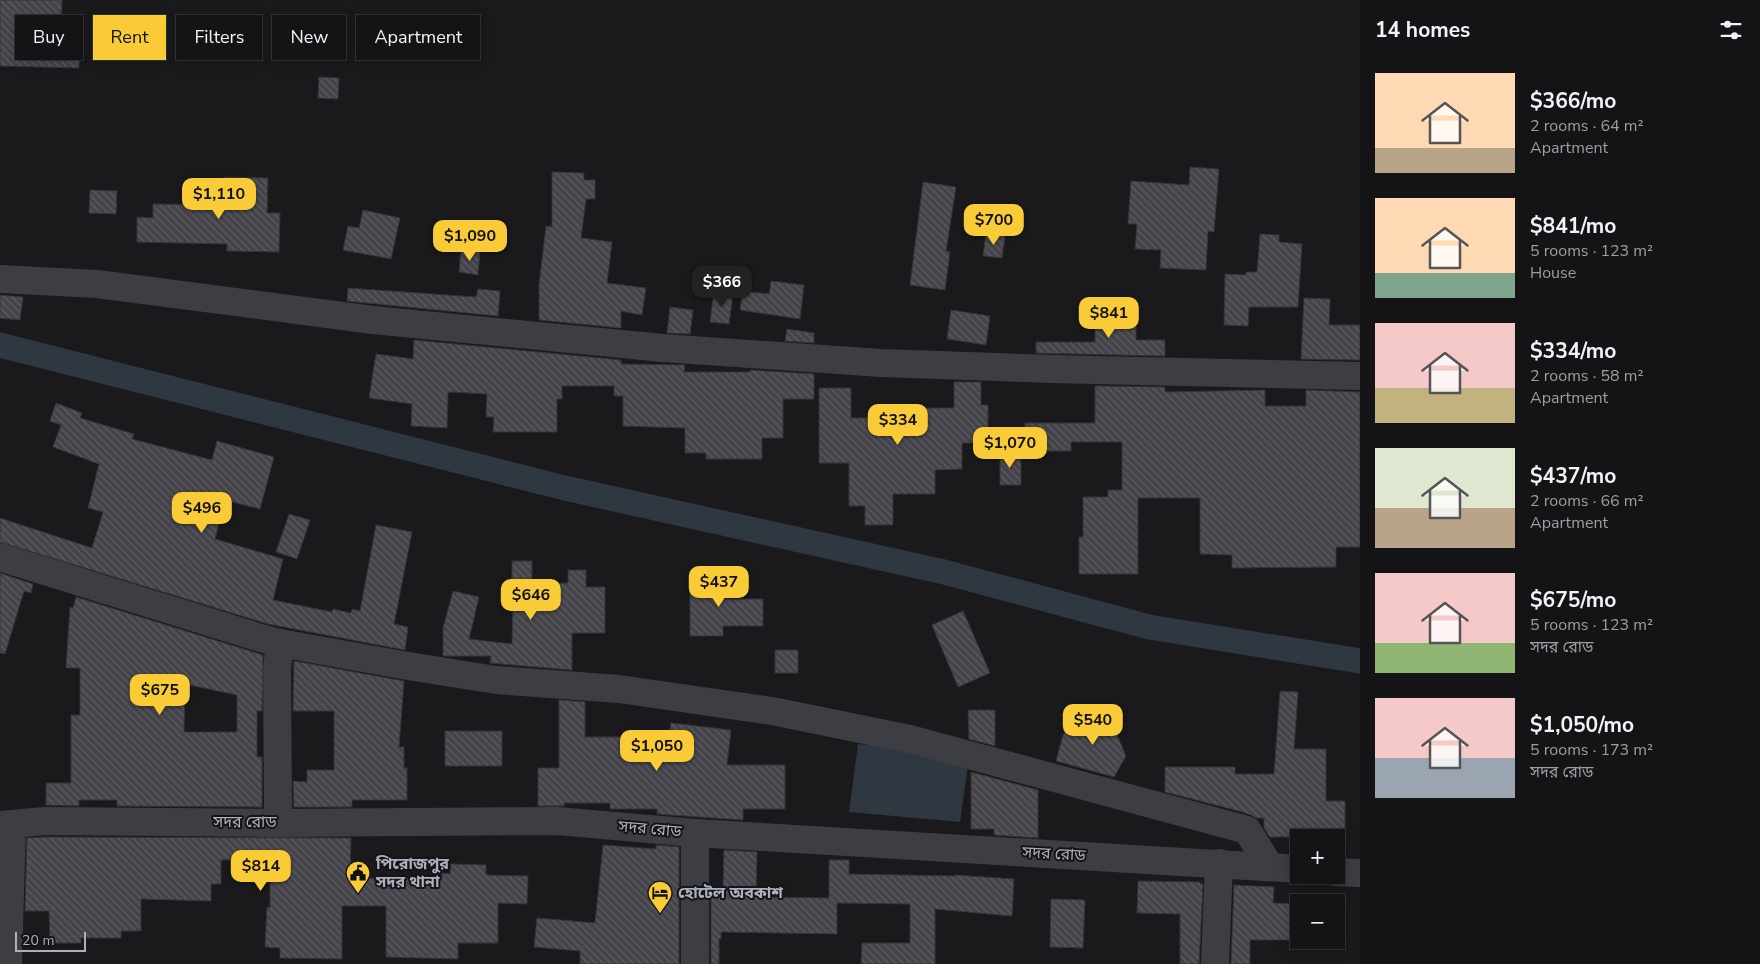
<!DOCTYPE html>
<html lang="en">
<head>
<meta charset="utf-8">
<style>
	:root { --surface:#141416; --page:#212123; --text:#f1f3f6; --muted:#9d9ea1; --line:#333335; --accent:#f8cb37 }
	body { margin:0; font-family:"Nunito Sans","Noto Sans Bengali",sans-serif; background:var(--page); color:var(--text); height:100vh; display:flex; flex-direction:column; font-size:19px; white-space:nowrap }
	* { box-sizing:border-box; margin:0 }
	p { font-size:16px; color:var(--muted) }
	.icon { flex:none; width:28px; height:28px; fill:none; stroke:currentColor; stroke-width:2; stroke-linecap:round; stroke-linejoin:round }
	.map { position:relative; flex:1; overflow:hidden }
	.details { display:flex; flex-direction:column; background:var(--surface); width:400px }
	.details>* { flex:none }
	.banner { position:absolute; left:15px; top:15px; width:475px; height:45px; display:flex; gap:10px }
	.controls { position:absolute; left:1290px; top:829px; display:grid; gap:10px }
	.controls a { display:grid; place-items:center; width:55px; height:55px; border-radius:0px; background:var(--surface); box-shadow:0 2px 12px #0003,0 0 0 1px var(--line); font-size:25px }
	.scale { position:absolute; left:15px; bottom:12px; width:71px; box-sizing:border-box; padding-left:5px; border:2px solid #acafbc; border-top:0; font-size:14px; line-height:18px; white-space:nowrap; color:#acafbc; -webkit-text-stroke:4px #151518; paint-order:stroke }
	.price { position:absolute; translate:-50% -42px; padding:0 11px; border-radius:10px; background:var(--accent); color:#111; font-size:16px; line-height:32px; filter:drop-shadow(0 1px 2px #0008) }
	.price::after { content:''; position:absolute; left:50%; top:30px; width:15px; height:11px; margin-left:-8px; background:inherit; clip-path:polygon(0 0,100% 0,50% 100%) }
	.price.active { background:#222; color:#fff }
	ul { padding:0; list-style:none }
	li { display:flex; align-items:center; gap:15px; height:125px; padding:0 15px }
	li span { display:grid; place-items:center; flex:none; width:140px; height:100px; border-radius:0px; color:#555 }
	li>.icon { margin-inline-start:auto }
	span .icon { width:60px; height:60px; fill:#fffc; stroke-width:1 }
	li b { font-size:21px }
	h2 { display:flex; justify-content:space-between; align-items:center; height:60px; padding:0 15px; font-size:21px }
	.pill { padding:0 18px; border-radius:0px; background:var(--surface); box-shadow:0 2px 12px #0003,0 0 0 1px var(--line); font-size:18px; line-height:45px }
	.pill.active { background:var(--accent); color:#111 }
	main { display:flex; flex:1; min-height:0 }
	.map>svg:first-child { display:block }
	.water { fill:#2f3741 }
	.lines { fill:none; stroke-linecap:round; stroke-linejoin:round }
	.canal { stroke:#2f3741; stroke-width:25 }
	.building { fill:url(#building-back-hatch); stroke:#343439; fill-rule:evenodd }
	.minor { stroke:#3d3d44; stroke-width:28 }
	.labels { text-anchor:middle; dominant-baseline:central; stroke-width:4; stroke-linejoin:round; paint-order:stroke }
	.street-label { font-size:16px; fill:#acafbc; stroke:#151518 }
	.poi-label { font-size:16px; font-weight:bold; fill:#acafbc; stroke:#151518; text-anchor:start }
</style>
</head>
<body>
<main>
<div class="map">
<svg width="1360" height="964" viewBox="0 0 1360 964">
	<defs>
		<pattern id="building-back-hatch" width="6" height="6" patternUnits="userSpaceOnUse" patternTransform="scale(1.25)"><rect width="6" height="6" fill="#44444a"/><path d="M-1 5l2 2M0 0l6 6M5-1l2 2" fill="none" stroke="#5c5c62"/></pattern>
	</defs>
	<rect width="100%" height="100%" fill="#1a1a1d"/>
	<path class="water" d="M 858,744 L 879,746 L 968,764 L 960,822 L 849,812 Z"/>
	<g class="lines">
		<path class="canal" d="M 0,345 L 565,488 L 944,572 L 1149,627 L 1360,661"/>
	</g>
	<g class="building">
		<path d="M 0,0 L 62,0 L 61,36 L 79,36 L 79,68 L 0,66 Z"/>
		<path d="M 319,77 L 339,78 L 338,99 L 318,98 Z"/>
		<path d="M 1190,167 L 1219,169 L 1214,232 L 1208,231 L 1206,270 L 1160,268 L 1161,250 L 1135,249 L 1137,224 L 1128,224 L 1131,181 L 1189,185 Z"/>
		<path d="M 552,172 L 584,173 L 584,180 L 595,180 L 595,199 L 586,199 L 581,238 L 612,242 L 607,283 L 646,288 L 642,315 L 621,311 L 621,328 L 539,320 L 539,285 L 546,226 L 552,227 Z"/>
		<path d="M 224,177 L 268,178 L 267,213 L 280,213 L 279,252 L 227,251 L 227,244 L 137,242 L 137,217 L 153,218 L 153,204 L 223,205 Z"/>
		<path d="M 923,182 L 956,187 L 946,251 L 950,252 L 945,290 L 910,285 Z"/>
		<path d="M 90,190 L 117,191 L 116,214 L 89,213 Z"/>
		<path d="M 363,210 L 400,218 L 391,259 L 343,250 L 348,226 L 359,228 Z"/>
		<path d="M 986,234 L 1005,236 L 1002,258 L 983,256 Z"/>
		<path d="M 1260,234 L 1279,235 L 1279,242 L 1302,244 L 1298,307 L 1249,307 L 1248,326 L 1224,325 L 1225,274 L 1246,275 L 1246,272 L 1257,272 Z"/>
		<path d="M 461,249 L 480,251 L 478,275 L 459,272 Z"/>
		<path d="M 771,281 L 804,285 L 800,319 L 740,310 L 743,291 L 769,294 Z"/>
		<path d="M 348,288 L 476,297 L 478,289 L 500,291 L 498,316 L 347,301 Z"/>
		<path d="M 714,292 L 733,294 L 729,324 L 710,322 Z"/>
		<path d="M 0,295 L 23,297 L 20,320 L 0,318 Z"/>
		<path d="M 1304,298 L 1330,299 L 1329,325 L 1360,325 L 1360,360 L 1301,359 Z"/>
		<path d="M 670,307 L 693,310 L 690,334 L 667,333 Z"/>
		<path d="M 951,310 L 990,316 L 986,345 L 947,339 Z"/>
		<path d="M 1095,311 L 1136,311 L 1136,340 L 1165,340 L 1165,356 L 1036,353 L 1036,342 L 1095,342 Z"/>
		<path d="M 787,329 L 814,333 L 814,343 L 785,341 Z"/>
		<path d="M 414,340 L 621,360 L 621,364 L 685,365 L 684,372 L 750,372 L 750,370 L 814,374 L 814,399 L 783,399 L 783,438 L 762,438 L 762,459 L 706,459 L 706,453 L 685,453 L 685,428 L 623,426 L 623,396 L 614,396 L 614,386 L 562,386 L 562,399 L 557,399 L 557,432 L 493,432 L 494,417 L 486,417 L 487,394 L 451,392 L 448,393 L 447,428 L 411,426 L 412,404 L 369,398 L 376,354 L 413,359 Z"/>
		<path d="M 954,382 L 981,382 L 981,405 L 988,405 L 988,443 L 962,443 L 962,469 L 935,470 L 935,494 L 893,494 L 893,525 L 865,525 L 865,506 L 849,506 L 849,463 L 819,463 L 819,388 L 851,388 L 851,418 L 904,418 L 904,408 L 954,408 Z"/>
		<path d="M 1095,386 L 1165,387 L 1165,392 L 1265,390 L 1265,406 L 1306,406 L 1306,390 L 1360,392 L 1360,547 L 1336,547 L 1336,567 L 1232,568 L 1232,555 L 1200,554 L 1200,498 L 1138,498 L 1138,574 L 1079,574 L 1079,537 L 1083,537 L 1083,497 L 1108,497 L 1108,490 L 1122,490 L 1122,442 L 1071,442 L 1071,451 L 1025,451 L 1025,423 L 1095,423 Z"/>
		<path d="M 56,403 L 82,413 L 80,418 L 134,434 L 132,439 L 212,460 L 217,441 L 274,457 L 260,509 L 225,500 L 215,539 L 283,559 L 273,600 L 332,612 L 333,609 L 351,613 L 352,609 L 360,611 L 376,525 L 412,532 L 394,624 L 408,627 L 405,650 L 268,624 L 0,542 L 0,518 L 92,548 L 103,512 L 88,508 L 99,464 L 53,447 L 61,425 L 50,421 Z"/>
		<rect x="1000" y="453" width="21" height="32"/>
		<path d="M 289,514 L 310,520 L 297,559 L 276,552 Z"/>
		<path d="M 512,561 L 532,561 L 532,584 L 568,583 L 568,570 L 586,570 L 586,587 L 605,587 L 605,633 L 572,633 L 572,670 L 490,663 L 491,656 L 443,656 L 443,628 L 453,591 L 479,597 L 469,639 L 512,644 L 513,603 L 509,603 L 509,584 L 512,584 Z"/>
		<path d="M 690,571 L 714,571 L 714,599 L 763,599 L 763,626 L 723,626 L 723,636 L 690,636 Z"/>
		<path d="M 0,573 L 33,584 L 31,593 L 24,591 L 5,654 L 0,653 Z"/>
		<path d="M 76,597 L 263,655 L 262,711 L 257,711 L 257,757 L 262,757 L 262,807 L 117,806 L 117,800 L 79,800 L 79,806 L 46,805 L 46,783 L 71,783 L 71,715 L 80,715 L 80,668 L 66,668 L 70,607 L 73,608 ZM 185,684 L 237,695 L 237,732 L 184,732 Z"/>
		<path d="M 963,611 L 990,673 L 958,687 L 932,625 Z"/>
		<rect x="775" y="650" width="23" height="23"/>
		<path d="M 294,661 L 404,681 L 399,747 L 404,747 L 404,768 L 407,768 L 407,800 L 352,800 L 352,807 L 294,807 L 293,781 L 307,782 L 307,770 L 334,770 L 334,711 L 293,711 Z"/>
		<path d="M 1280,691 L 1298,692 L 1294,749 L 1326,749 L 1326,801 L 1345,801 L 1345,831 L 1340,831 L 1340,837 L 1270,837 L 1264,828 L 1264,818 L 1256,818 L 1251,815 L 1239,811 L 1165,792 L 1165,767 L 1235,767 L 1235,774 L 1274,774 Z"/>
		<path d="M 559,700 L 585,702 L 585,737 L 669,737 L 671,723 L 731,730 L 727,765 L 785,765 L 785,809 L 743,809 L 743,820 L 657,814 L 657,809 L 610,809 L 610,803 L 564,803 L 564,806 L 538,806 L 538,768 L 559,768 Z"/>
		<path d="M 968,710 L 995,710 L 995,746 L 969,739 Z"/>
		<path d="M 1107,711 L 1126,756 L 1114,777 L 1056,761 L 1063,735 L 1071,723 Z"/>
		<rect x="445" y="731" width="57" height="35"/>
		<path d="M 971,772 L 1038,790 L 1038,838 L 994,835 L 994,829 L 971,829 Z"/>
		<path d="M 46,837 L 351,838 L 350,878 L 442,879 L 442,873 L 450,874 L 451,864 L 486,865 L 486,875 L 528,876 L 527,904 L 498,903 L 498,943 L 458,943 L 458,959 L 386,957 L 386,906 L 342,906 L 342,959 L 280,958 L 280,948 L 265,947 L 267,907 L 270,908 L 270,859 L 221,860 L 221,884 L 211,884 L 211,901 L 141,899 L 141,931 L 121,931 L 121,938 L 81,938 L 81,943 L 50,943 L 49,911 L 25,911 L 27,838 Z"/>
		<path d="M 603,845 L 656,849 L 656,845 L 679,847 L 679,964 L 580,964 L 580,951 L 534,947 L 537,918 L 595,923 Z"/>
		<path d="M 724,850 L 757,852 L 756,897 L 829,898 L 829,860 L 849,860 L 849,874 L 955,876 L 955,875 L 1014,879 L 1012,916 L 935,909 L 935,964 L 861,964 L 862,943 L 910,943 L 910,904 L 837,903 L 837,934 L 721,932 L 721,939 L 719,939 L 719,964 L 711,964 L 711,888 L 723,888 Z"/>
		<path d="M 1138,881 L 1200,882 L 1200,884 L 1203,884 L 1199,964 L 1180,964 L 1180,914 L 1137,913 Z"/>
		<path d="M 1234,885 L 1274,887 L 1273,903 L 1299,904 L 1299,940 L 1250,940 L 1250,964 L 1231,964 Z"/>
		<path d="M 1051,899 L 1085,900 L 1083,948 L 1050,947 Z"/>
	</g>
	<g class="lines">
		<g class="minor">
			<path d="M 0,279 L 97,284 L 373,320 L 663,348 L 881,363 L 1052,369 L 1360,376"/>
			<path d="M 0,557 L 264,639 L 280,643 L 402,665 L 496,680 L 619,689 L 772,711 L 910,739 L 1247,830 L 1270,867"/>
			<path d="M 276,823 L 278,809 L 277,669 L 280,643"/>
			<path d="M 0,825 L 45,821 L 276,823 L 557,821 L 695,833 L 1299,869"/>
			<path d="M 695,833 L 695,964"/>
			<path d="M 1336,872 L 1360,873"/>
			<path d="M 8,964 L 12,824"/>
			<path d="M 1215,964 L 1219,863"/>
		</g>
	</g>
	<defs>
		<symbol id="civic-pin" viewBox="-11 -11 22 30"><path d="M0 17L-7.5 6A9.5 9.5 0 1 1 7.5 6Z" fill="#f8cb37" stroke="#151518"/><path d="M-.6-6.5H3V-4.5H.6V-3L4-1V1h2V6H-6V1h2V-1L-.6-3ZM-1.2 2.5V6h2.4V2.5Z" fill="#111"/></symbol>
		<symbol id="hotel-pin" viewBox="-11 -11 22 30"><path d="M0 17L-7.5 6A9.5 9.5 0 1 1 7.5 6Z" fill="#f8cb37" stroke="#151518"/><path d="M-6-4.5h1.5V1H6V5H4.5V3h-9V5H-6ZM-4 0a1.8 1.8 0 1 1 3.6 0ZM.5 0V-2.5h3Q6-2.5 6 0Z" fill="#111"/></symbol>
	</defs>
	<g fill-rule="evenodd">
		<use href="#civic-pin" x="344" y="859" width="28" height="38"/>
		<use href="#hotel-pin" x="646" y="879" width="28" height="38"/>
	</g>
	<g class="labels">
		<g class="street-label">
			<text x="245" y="822">সদর রোড</text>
			<text transform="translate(650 829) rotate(5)">সদর রোড</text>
			<text transform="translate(1054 854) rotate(3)">সদর রোড</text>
		</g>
		<g class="poi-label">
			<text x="376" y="864">পিরোজপুর<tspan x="376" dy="18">সদর থানা</tspan></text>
			<text x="678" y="893">হোটেল অবকাশ</text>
		</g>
	</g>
</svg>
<div class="controls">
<a>+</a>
<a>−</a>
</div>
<div class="scale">20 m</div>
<b class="price" style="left:219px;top:220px">$1,110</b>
<b class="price" style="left:994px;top:246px">$700</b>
<b class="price" style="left:470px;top:262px">$1,090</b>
<b class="price active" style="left:722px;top:308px">$366</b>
<b class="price" style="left:1109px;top:339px">$841</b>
<b class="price" style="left:898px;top:446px">$334</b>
<b class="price" style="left:1010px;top:469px">$1,070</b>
<b class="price" style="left:202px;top:534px">$496</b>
<b class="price" style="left:719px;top:608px">$437</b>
<b class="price" style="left:531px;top:621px">$646</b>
<b class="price" style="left:160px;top:716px">$675</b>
<b class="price" style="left:1093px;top:746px">$540</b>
<b class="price" style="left:657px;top:772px">$1,050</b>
<b class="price" style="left:261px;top:892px">$814</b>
<div class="banner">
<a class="pill">Buy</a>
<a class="pill active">Rent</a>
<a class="pill">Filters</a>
<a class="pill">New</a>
<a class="pill">Apartment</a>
</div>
</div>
<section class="details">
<h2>14 homes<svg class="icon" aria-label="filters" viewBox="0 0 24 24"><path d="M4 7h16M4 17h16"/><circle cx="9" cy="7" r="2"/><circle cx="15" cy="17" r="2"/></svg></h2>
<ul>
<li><span style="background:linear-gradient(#ffd9b3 75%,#b9a48a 0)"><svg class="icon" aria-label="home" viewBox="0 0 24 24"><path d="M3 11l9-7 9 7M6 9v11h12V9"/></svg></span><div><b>$366/mo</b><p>2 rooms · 64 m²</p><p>Apartment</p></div></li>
<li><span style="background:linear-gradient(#ffd9b3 75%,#7fa58c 0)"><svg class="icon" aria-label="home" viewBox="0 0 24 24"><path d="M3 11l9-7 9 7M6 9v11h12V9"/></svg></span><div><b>$841/mo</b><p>5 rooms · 123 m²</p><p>House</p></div></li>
<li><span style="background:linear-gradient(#f6c9c9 65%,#c2b280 0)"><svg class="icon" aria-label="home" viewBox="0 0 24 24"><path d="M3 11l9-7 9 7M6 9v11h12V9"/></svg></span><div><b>$334/mo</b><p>2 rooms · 58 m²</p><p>Apartment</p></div></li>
<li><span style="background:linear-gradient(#dfe7d0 60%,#b9a48a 0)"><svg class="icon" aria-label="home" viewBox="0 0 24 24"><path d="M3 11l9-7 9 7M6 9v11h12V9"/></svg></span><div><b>$437/mo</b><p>2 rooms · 66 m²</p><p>Apartment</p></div></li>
<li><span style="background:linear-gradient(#f6c9c9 70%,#8fb573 0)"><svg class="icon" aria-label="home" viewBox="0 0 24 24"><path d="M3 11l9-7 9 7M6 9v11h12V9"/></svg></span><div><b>$675/mo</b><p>5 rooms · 123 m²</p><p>সদর রোড</p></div></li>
<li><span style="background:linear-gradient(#f6c9c9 60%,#9aa5b1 0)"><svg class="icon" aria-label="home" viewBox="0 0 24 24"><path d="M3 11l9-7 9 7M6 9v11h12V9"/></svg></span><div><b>$1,050/mo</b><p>5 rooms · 173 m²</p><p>সদর রোড</p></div></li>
</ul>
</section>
</main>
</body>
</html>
